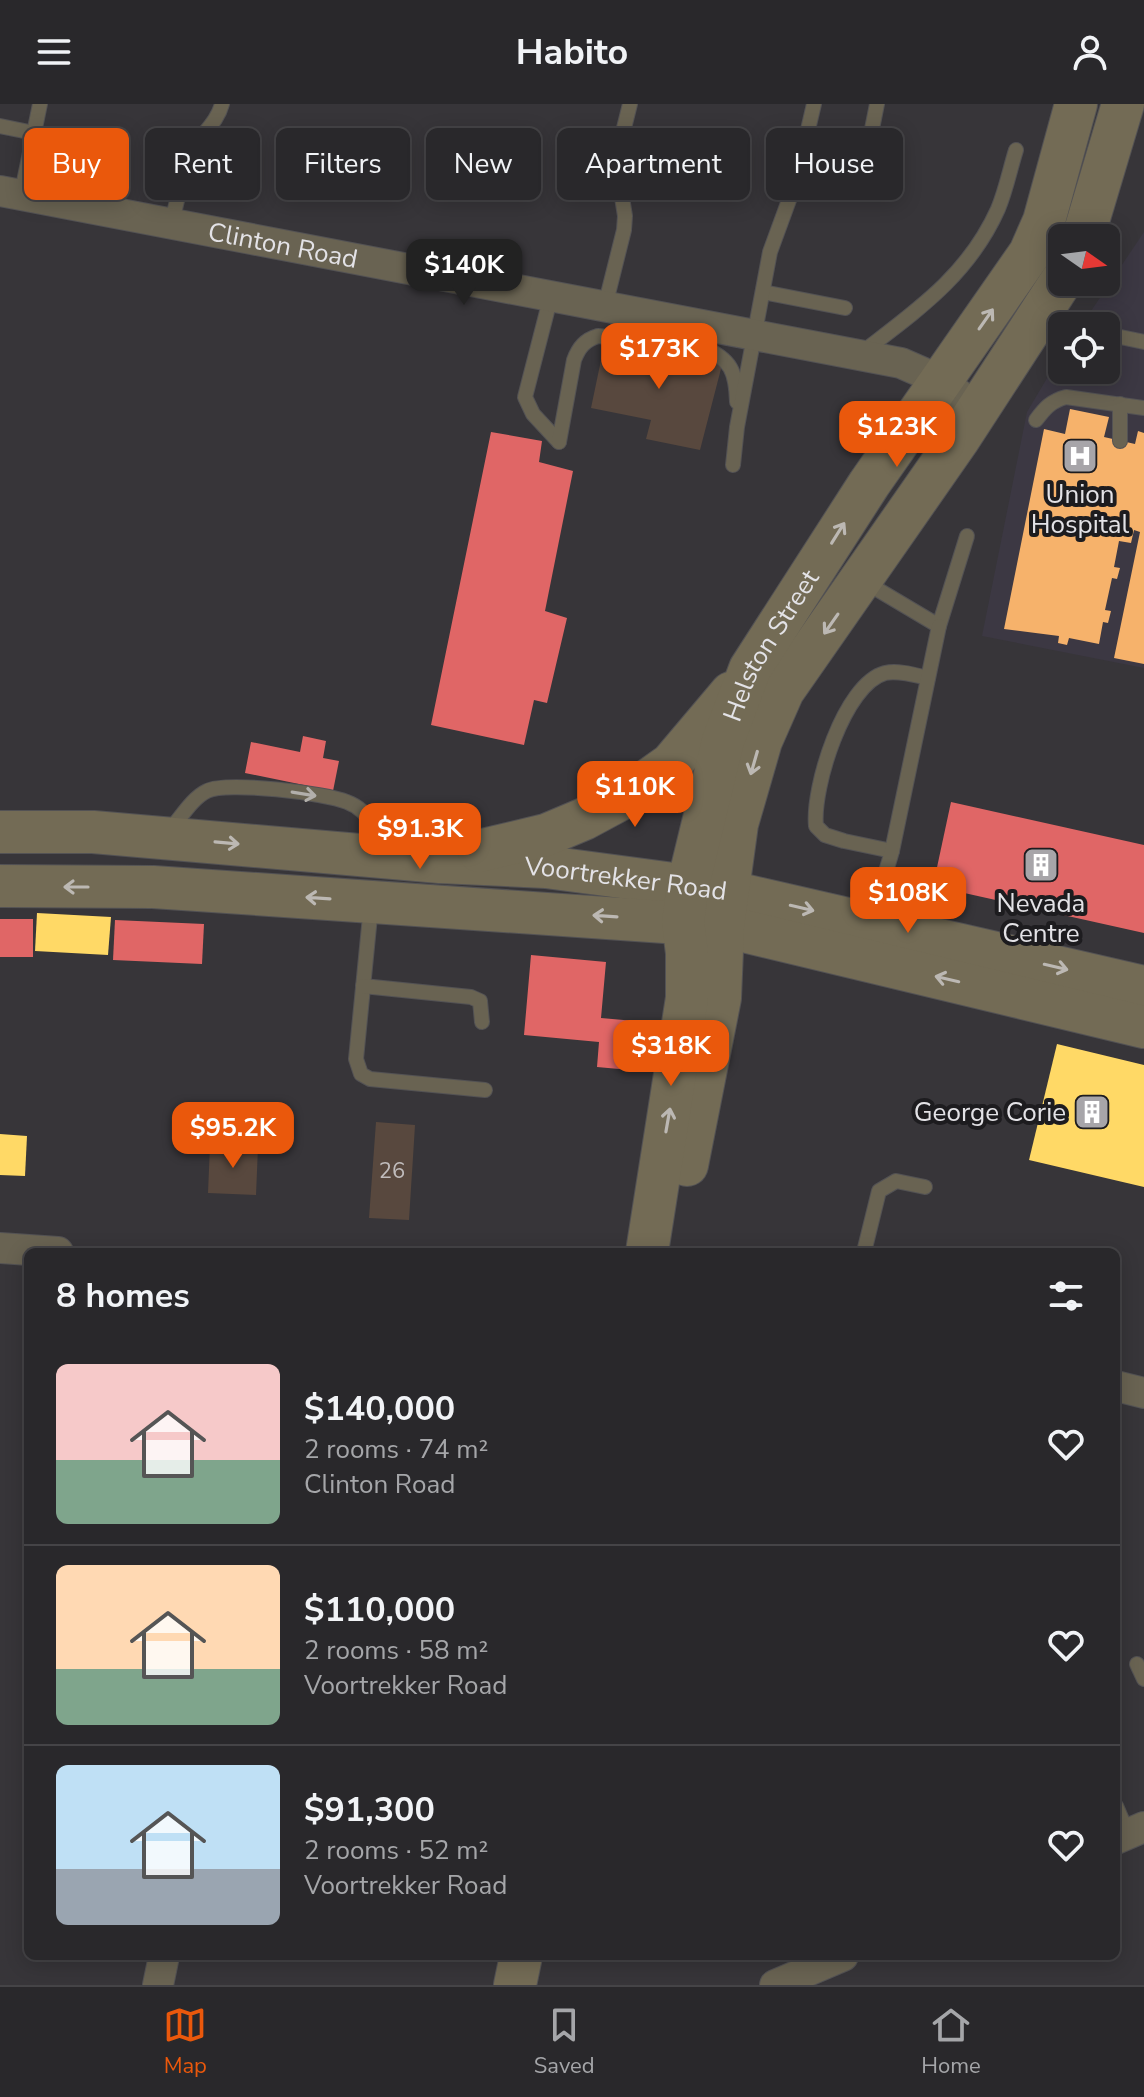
<!DOCTYPE html>
<html lang="en">
<head>
<meta charset="utf-8">
<style>
	:root { --surface:#29282b; --page:#353437; --text:#f1f3f6; --muted:#a5a6a9; --line:#454447; --accent:#ea580c }
	body { margin:0; font-family:"Nunito Sans",sans-serif; background:var(--page); color:var(--text); height:100vh; display:flex; flex-direction:column; font-size:30px; white-space:nowrap }
	* { box-sizing:border-box; margin:0 }
	p { font-size:26px; color:var(--muted) }
	.icon { flex:none; width:44px; height:44px; fill:none; stroke:currentColor; stroke-width:2; stroke-linecap:round; stroke-linejoin:round }
	.map { position:relative; flex:1; overflow:hidden }
	.drawer { position:absolute; left:24px; top:1144px; width:1096px; height:712px; display:flex; flex-direction:column; background:var(--surface); border-radius:12px; box-shadow:0 4px 20px #0003,0 0 0 2px var(--line) }
	.drawer>* { flex:none }
	.banner { position:absolute; left:24px; top:24px; width:1096px; height:72px; display:flex; gap:16px }
	.needle { width:52px; rotate:104deg }
	.tools { position:absolute; left:1048px; top:120px; display:grid; gap:16px }
	.tools a { display:grid; place-items:center; width:72px; height:72px; border-radius:12px; background:var(--surface); box-shadow:0 4px 20px #0003,0 0 0 2px var(--line); font-size:40px }
	.price { position:absolute; translate:-50% -68px; padding:0 18px; border-radius:16px; background:var(--accent); color:#fff; font-size:26px; line-height:52px; filter:drop-shadow(0 2px 4px #0008) }
	.price::after { content:''; position:absolute; left:50%; top:48px; width:24px; height:18px; margin-left:-12px; background:inherit; clip-path:polygon(0 0,100% 0,50% 100%) }
	.price.selected { background:#222; color:#fff }
	ul { padding:0; list-style:none }
	li { display:flex; align-items:center; gap:24px; height:200px; padding:0 32px }
	li+li { border-top:2px solid var(--line) }
	li span { display:grid; place-items:center; flex:none; width:224px; height:160px; border-radius:12px; color:#555 }
	li>.icon { margin-inline-start:auto }
	span .icon { width:96px; height:96px; fill:#fffc; stroke-width:1 }
	li b { font-size:34px }
	h2 { display:flex; justify-content:space-between; align-items:center; height:96px; padding:0 32px; font-size:34px }
	.chip { padding:0 28px; border-radius:12px; background:var(--surface); box-shadow:0 4px 20px #0003,0 0 0 2px var(--line); font-size:28px; line-height:72px }
	.chip.selected { background:var(--accent); color:#fff }
	header { display:flex; justify-content:space-between; align-items:center; height:104px; padding:0 32px; background:var(--surface); font-size:36px; font-weight:700 }
	.tabs { display:flex; justify-content:space-around; align-items:center; height:112px; border-top:2px solid var(--line); background:var(--surface); font-size:22px; color:var(--muted) }
	.tabs a { display:grid; justify-items:center; gap:4px }
	.tabs .selected { color:var(--accent) }
	.map>svg:first-child { display:block }
	.built { fill:#3c3843 }
	.homes { fill:#ffd966 }
	.shops { fill:#e06666 }
	.health { fill:#f6b26b }
	.building { fill:#58483e }
	.lines { fill:none; stroke-linecap:round; stroke-linejoin:round }
	.lane-casing { stroke:#535254; stroke-width:16 }
	.street-casing { stroke:#535254; stroke-width:32 }
	.secondary-casing { stroke:#535254; stroke-width:44 }
	.lane { stroke:#696352; stroke-width:14 }
	.street { stroke:#696352; stroke-width:30 }
	.secondary { stroke:#736b55; stroke-width:42 }
	.oneway { stroke:#bcb8b3 }
	.oneway2 { stroke:#b2afab }
	.labels { text-anchor:middle; dominant-baseline:central; stroke-width:8; stroke-linejoin:round; paint-order:stroke }
	.number-label { font-size:22px; fill:#c0bcbc }
	.street-label { font-size:26px; fill:#e3e2e6; stroke:#1d1c1f }
	.poi-label { font-size:26px; fill:#e3e2e6; stroke:#1d1c1f }
</style>
</head>
<body>
<header><svg class="icon" aria-label="menu" viewBox="0 0 24 24"><path d="M4 6h16M4 12h16M4 18h16"/></svg>Habito<svg class="icon" aria-label="person" viewBox="0 0 24 24"><circle cx="12" cy="8" r="4"/><path d="M4 21q1-7 8-7t8 7"/></svg></header>
<div class="map">
<svg width="1144" height="1881" viewBox="0 0 1144 1881">
	<rect width="100%" height="100%" fill="#373539"/>
	<path class="built" d="M 1144,128 L 1144,564 L 982,532 L 1027,308 L 1062,249 L 1062,266 L 1106,266 L 1106,222 L 1081,222 Z"/>
	<g class="homes">
		<path d="M 37,809 L 111,813 L 108,851 L 35,847 Z"/>
		<path d="M 1057,940 L 1144,961 L 1144,1083 L 1029,1056 Z"/>
		<path d="M 0,1030 L 27,1032 L 25,1072 L 0,1071 Z"/>
	</g>
	<g class="shops">
		<path d="M 491,328 L 542,337 L 539,358 L 573,367 L 545,507 L 567,514 L 547,599 L 534,596 L 524,641 L 431,621 Z"/>
		<path d="M 303,632 L 326,637 L 323,654 L 339,657 L 333,687 L 245,669 L 251,638 L 300,648 Z"/>
		<path d="M 951,698 L 1144,741 L 1144,829 L 933,782 Z"/>
		<rect x="0" y="815" width="33" height="38"/>
		<path d="M 115,816 L 204,820 L 202,860 L 113,856 Z"/>
		<path d="M 531,851 L 606,858 L 601,914 L 646,918 L 641,967 L 597,963 L 599,938 L 524,931 Z"/>
	</g>
	<path class="health" d="M 1070,305 L 1109,313 L 1104,333 L 1135,340 L 1138,327 L 1144,329 L 1144,560 L 1114,554 L 1140,428 L 1134,426 L 1131,439 L 1119,437 L 1114,463 L 1120,464 L 1117,475 L 1112,474 L 1105,506 L 1111,507 L 1108,519 L 1103,518 L 1099,540 L 1069,534 L 1067,541 L 1058,539 L 1059,532 L 1004,525 L 1044,325 L 1065,330 Z"/>
	<g class="building">
		<path d="M 605,237 L 723,257 L 700,346 L 646,335 L 651,316 L 591,304 Z"/>
		<path d="M 376,1018 L 415,1021 L 409,1116 L 369,1114 Z"/>
		<path d="M 210,1041 L 258,1043 L 256,1091 L 208,1089 Z"/>
	</g>
	<g class="lines">
		<defs>
			<g id="lane">
				<path d="M 0,22 L 34,29"/>
				<path d="M 864,65 L 877,0"/>
				<path d="M 21,92 L 40,0"/>
				<path d="M 171,120 C 178,96 182,69 192,47 C 201,30 217,19 222,0"/>
				<path d="M 763,188 L 845,204"/>
				<path d="M 551,192 L 525,293 L 533,310 L 559,338"/>
				<path d="M 605,202 L 624,126 L 625,112 L 616,56 L 630,0"/>
				<path d="M 1042,216 L 1069,222"/>
				<path d="M 1106,230 L 1144,238"/>
				<path d="M 860,250 C 916,207 968,172 998,105 C 1006,86 1010,65 1016,46"/>
				<path d="M 1036,316 C 1045,304 1051,297 1066,293 L 1144,304"/>
				<path d="M 1120,337 L 1120,300"/>
				<path d="M 559,338 L 574,256 C 579,243 585,236 598,232 L 702,243 C 731,255 736,267 737,298"/>
				<path d="M 733,361 L 737,323 L 770,148 L 796,77 L 814,0"/>
				<path d="M 865,478 L 939,522 L 967,432"/>
				<path d="M 169,727 C 180,715 192,694 207,687 C 226,677 326,689 347,698 C 361,703 370,715 379,725"/>
				<path d="M 892,747 L 844,737 L 825,731 L 816,722 C 812,684 844,580 885,569 C 898,566 915,571 928,574"/>
				<path d="M 371,802 L 356,955 L 361,970 L 370,975 L 485,986"/>
				<path d="M 858,809 C 881,790 884,775 892,747 L 939,522"/>
				<path d="M 363,882 L 471,893 L 480,897 L 482,918"/>
				<path d="M 864,1148 L 879,1087 L 896,1077 L 925,1083"/>
				<path d="M 1137,1560 L 1144,1575"/>
				<path d="M 1116,1702 L 1128,1730"/>
			</g>
			<g id="street">
				<path id="s1" d="M 0,87 L 901,259 L 942,277 L 978,306"/>
				<path d="M 0,1144 L 58,1148"/>
				<path d="M 1116,1282 L 1144,1289"/>
				<path d="M 1116,1735 L 1144,1723"/>
				<path d="M 158,1881 L 164,1852"/>
				<path d="M 775,1881 L 843,1852"/>
			</g>
			<g id="secondary">
				<path d="M 1083,134 L 1123,0"/>
				<path id="s2" d="M 0,728 L 93,728 L 440,758 L 546,763 L 726,787 L 1144,883"/>
				<path d="M 479,747 L 546,731 L 584,715 L 623,694 L 671,660 L 731,589"/>
				<path d="M 0,782 L 153,783 L 723,822 L 1144,923"/>
				<path d="M 687,1061 L 720,894 L 723,822 L 737,720 L 761,637 L 783,587 L 958,336 L 1062,176"/>
				<path id="s3" d="M 647,1148 L 687,894 L 687,849 L 683,818 L 688,781 L 723,637 L 750,565 L 869,380 L 1030,149 L 1044,117 L 1076,0"/>
				<path d="M 515,1881 L 521,1852"/>
			</g>
		</defs>
		<use href="#lane" class="lane-casing"/>
		<use href="#street" class="street-casing"/>
		<use href="#secondary" class="secondary-casing"/>
		<use href="#lane" class="lane"/>
		<use href="#street" class="street"/>
		<use href="#secondary" class="secondary"/>
	</g>
	<defs><path id="oneway-shaft" d="M-6 0H5M1.5-3L5.5 0L1.5 3" fill="none" stroke-width="1.6" stroke-linecap="round" stroke-linejoin="round" transform="scale(2)"/></defs>
	<g class="oneway">
		<use href="#oneway-shaft" transform="translate(986 215) rotate(-55)"/>
		<use href="#oneway-shaft" transform="translate(838 429) rotate(-58)"/>
		<use href="#oneway-shaft" transform="translate(831 520) rotate(125)"/>
		<use href="#oneway-shaft" transform="translate(754 659) rotate(106)"/>
		<use href="#oneway-shaft" transform="translate(227 739) rotate(5)"/>
		<use href="#oneway-shaft" transform="translate(76 783) rotate(-180)"/>
		<use href="#oneway-shaft" transform="translate(318 794) rotate(-176)"/>
		<use href="#oneway-shaft" transform="translate(802 804) rotate(13)"/>
		<use href="#oneway-shaft" transform="translate(605 812) rotate(-176)"/>
		<use href="#oneway-shaft" transform="translate(1056 863) rotate(13)"/>
		<use href="#oneway-shaft" transform="translate(947 875) rotate(-167)"/>
		<use href="#oneway-shaft" transform="translate(668 1016) rotate(-80)"/>
	</g>
	<use class="oneway2" href="#oneway-shaft" transform="translate(304 690) rotate(9)"/>
	<defs>
		<symbol id="hospital-square" viewBox="-11 -11 22 22"><rect x="-9" y="-9" width="18" height="18" rx="4" fill="#a7a5a9" stroke="#1d1c1f"/><path d="M-5-5h3v3.5h4V-5h3V5h-3V1.5h-4V5h-3Z" fill="#fff"/></symbol>
		<symbol id="building-square" viewBox="-11 -11 22 22"><rect x="-9" y="-9" width="18" height="18" rx="4" fill="#a7a5a9" stroke="#1d1c1f"/><path d="M-4-6H4V6H1V3H-1V6H-4ZM-2.5-4.3h1.7v1.8h-1.7ZM.8-4.3h1.7v1.8H.8ZM-2.5-1h1.7V.8h-1.7ZM.8-1h1.7V.8H.8Z" fill="#fff"/></symbol>
	</defs>
	<g fill-rule="evenodd">
		<use href="#hospital-square" x="1060" y="332" width="40" height="40"/>
		<use href="#building-square" x="1021" y="741" width="40" height="40"/>
		<use href="#building-square" x="1072" y="988" width="40" height="40"/>
	</g>
	<g class="labels">
		<g class="number-label">
			<text x="392" y="1067">26</text>
		</g>
		<g class="street-label">
			<text stroke="none"><textPath href="#s1" startOffset="288">Clinton Road</textPath></text>
			<text stroke="none"><textPath href="#s3" startOffset="626">Helston Street</textPath></text>
			<text stroke="none"><textPath href="#s2" startOffset="628">Voortrekker Road</textPath></text>
		</g>
		<g class="poi-label">
			<text x="1080" y="390">Union<tspan x="1080" dy="30">Hospital</tspan></text>
			<text x="1041" y="799">Nevada<tspan x="1041" dy="30">Centre</tspan></text>
			<text x="1066" y="1008" text-anchor="end">George Corie</text>
		</g>
	</g>
</svg>
<div class="tools">
<a><svg class="needle" viewBox="-14 -14 28 28"><path d="M0-13l5 13h-10z" fill="#e53935"/><path d="M0 13l5-13h-10z" fill="#a5a6a9"/></svg></a>
<a><svg class="icon" aria-label="locate" viewBox="0 0 24 24"><circle cx="12" cy="12" r="6"/><path d="M12 2v4M12 18v4M2 12h4M18 12h4"/></svg></a>
</div>
<b class="price selected" style="left:464px;top:203px">$140K</b>
<b class="price" style="left:659px;top:287px">$173K</b>
<b class="price" style="left:897px;top:365px">$123K</b>
<b class="price" style="left:635px;top:725px">$110K</b>
<b class="price" style="left:420px;top:767px">$91.3K</b>
<b class="price" style="left:908px;top:831px">$108K</b>
<b class="price" style="left:671px;top:984px">$318K</b>
<b class="price" style="left:233px;top:1066px">$95.2K</b>
<div class="banner">
<a class="chip selected">Buy</a>
<a class="chip">Rent</a>
<a class="chip">Filters</a>
<a class="chip">New</a>
<a class="chip">Apartment</a>
<a class="chip">House</a>
</div>
<section class="drawer">
<h2>8 homes<svg class="icon" aria-label="filters" viewBox="0 0 24 24"><path d="M4 7h16M4 17h16"/><circle cx="9" cy="7" r="2"/><circle cx="15" cy="17" r="2"/></svg></h2>
<ul>
<li><span style="background:linear-gradient(#f6c9c9 60%,#7fa58c 0)"><svg class="icon" aria-label="home" viewBox="0 0 24 24"><path d="M3 11l9-7 9 7M6 9v11h12V9"/></svg></span><div><b>$140,000</b><p>2 rooms · 74 m²</p><p>Clinton Road</p></div><svg class="icon" aria-label="heart" viewBox="0 0 24 24"><path d="M12 20l-8-8c-3-5 5-10 8-4 3-6 11-1 8 4z"/></svg></li>
<li><span style="background:linear-gradient(#ffd9b3 65%,#7fa58c 0)"><svg class="icon" aria-label="home" viewBox="0 0 24 24"><path d="M3 11l9-7 9 7M6 9v11h12V9"/></svg></span><div><b>$110,000</b><p>2 rooms · 58 m²</p><p>Voortrekker Road</p></div><svg class="icon" aria-label="heart" viewBox="0 0 24 24"><path d="M12 20l-8-8c-3-5 5-10 8-4 3-6 11-1 8 4z"/></svg></li>
<li><span style="background:linear-gradient(#bfe0f5 65%,#9aa5b1 0)"><svg class="icon" aria-label="home" viewBox="0 0 24 24"><path d="M3 11l9-7 9 7M6 9v11h12V9"/></svg></span><div><b>$91,300</b><p>2 rooms · 52 m²</p><p>Voortrekker Road</p></div><svg class="icon" aria-label="heart" viewBox="0 0 24 24"><path d="M12 20l-8-8c-3-5 5-10 8-4 3-6 11-1 8 4z"/></svg></li>
</ul>
</section>
</div>
<nav class="tabs">
<a class="selected"><svg class="icon" aria-label="map" viewBox="0 0 24 24"><path d="M3 6l6-2 6 2 6-2v14l-6 2-6-2-6 2zM9 4v14M15 6v14"/></svg>Map</a>
<a><svg class="icon" aria-label="saved" viewBox="0 0 24 24"><path d="M7 4h10v16l-5-4-5 4z"/></svg>Saved</a>
<a><svg class="icon" aria-label="home" viewBox="0 0 24 24"><path d="M3 11l9-7 9 7M6 9v11h12V9"/></svg>Home</a>
</nav>
</body>
</html>
